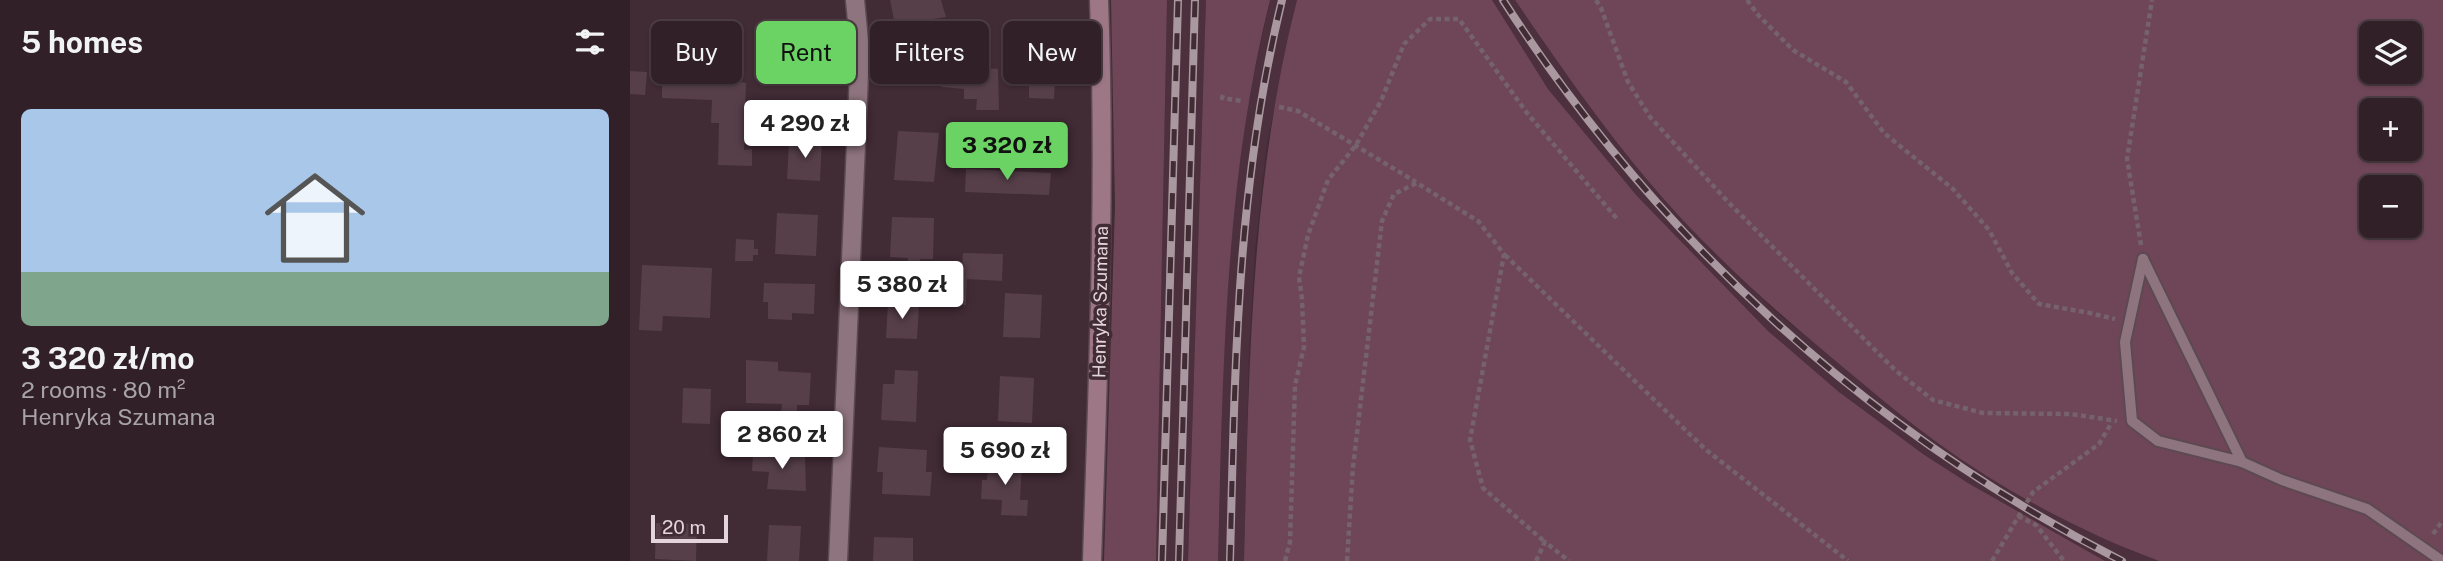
<!DOCTYPE html>
<html lang="en">
<head>
<meta charset="utf-8">
<style>
	:root { --surface:#312027; --page:#3d2d33; --text:#f1f3f6; --muted:#a8a3a7; --line:#4c3e44; --accent:#6bd363 }
	body { margin:0; font-family:"Public Sans",sans-serif; background:var(--page); color:var(--text); height:100vh; display:flex; flex-direction:column; font-size:26px; white-space:nowrap }
	* { box-sizing:border-box; margin:0 }
	p { font-size:23px; color:var(--muted) }
	.icon { flex:none; width:38px; height:38px; fill:none; stroke:currentColor; stroke-width:2; stroke-linecap:round; stroke-linejoin:round }
	.map { position:relative; flex:1; overflow:hidden }
	.drawer { display:flex; flex-direction:column; background:var(--surface); width:630px }
	.drawer>* { flex:none }
	.hud { position:absolute; left:21px; top:21px; width:665px; height:63px; display:flex; gap:14px }
	.tools { position:absolute; left:1729px; top:21px; display:grid; gap:14px }
	.tools a { display:grid; place-items:center; width:63px; height:63px; border-radius:10px; background:var(--surface); box-shadow:0 2px 5px #0004,0 0 0 2px var(--line); font-size:35px }
	.scale { position:absolute; left:21px; bottom:18px; width:77px; box-sizing:border-box; padding-left:7px; border:4px solid #e3d5da; border-top:0; font-size:19px; line-height:24px; white-space:nowrap; color:#e3d5da; -webkit-text-stroke:5px #412b34; paint-order:stroke }
	.price { position:absolute; translate:-50% -60px; padding:0 16px; border-radius:7px; background:#fff; color:#222; font-size:23px; line-height:46px; filter:drop-shadow(0 2px 4px #0008) }
	.price::after { content:''; position:absolute; left:50%; top:42px; width:21px; height:16px; margin-left:-10px; background:inherit; clip-path:polygon(0 0,100% 0,50% 100%) }
	.price.selected { background:var(--accent); color:#111 }
	ul { padding:0; list-style:none }
	li { display:grid; align-content:center; gap:14px; height:371px; padding:0 21px }
	li span { display:grid; place-items:center; height:217px; border-radius:10px; color:#555 }
	li>.icon { margin-inline-start:auto }
	span .icon { width:126px; height:126px; fill:#fffc; stroke-width:1 }
	li b { font-size:30px }
	h2 { display:flex; justify-content:space-between; align-items:center; height:84px; padding:0 21px; font-size:30px }
	.pill { padding:0 24px; border-radius:10px; background:var(--surface); box-shadow:0 2px 5px #0004,0 0 0 2px var(--line); font-size:24px; line-height:63px }
	.pill.selected { background:var(--accent); color:#111 }
	main { display:flex; flex:1; min-height:0 }
	.map>svg:first-child { display:block }
	.built { fill:#4d303d }
	.green { fill:#6f4658; fill-rule:evenodd }
	.building { fill:#563f49 }
	.lines { fill:none; stroke-linecap:round; stroke-linejoin:round }
	.lane-casing { stroke:#5c4951; stroke-width:14 }
	.street-casing { stroke:#5c4951; stroke-width:21 }
	.secondary-casing { stroke:#5c4951; stroke-width:21 }
	.path { stroke:#75626a; stroke-width:4.5; stroke-dasharray:5 3.5; stroke-linecap:butt }
	.lane { stroke:#8e747e; stroke-width:10 }
	.street { stroke:#8e747e; stroke-width:18 }
	.secondary { stroke:#9e7787; stroke-width:18 }
	.rail-casing { stroke:#a9989f; stroke-width:8 }
	.rail { stroke:#412b34; stroke-width:5; stroke-dasharray:16; stroke-linecap:butt }
	.labels { text-anchor:middle; dominant-baseline:central; stroke-width:7; stroke-linejoin:round; paint-order:stroke }
	.street-label { font-size:18px; fill:#e3d5da; stroke:#412b34 }
</style>
</head>
<body>
<main>
<section class="drawer">
<h2>5 homes<svg class="icon" aria-label="filters" viewBox="0 0 24 24"><path d="M4 7h16M4 17h16"/><circle cx="9" cy="7" r="2"/><circle cx="15" cy="17" r="2"/></svg></h2>
<ul>
<li><span style="background:linear-gradient(#a9c7e8 75%,#7fa58c 0)"><svg class="icon" aria-label="home" viewBox="0 0 24 24"><path d="M3 11l9-7 9 7M6 9v11h12V9"/></svg></span><div><b>3 320 zł/mo</b><p>2 rooms · 80 m²</p><p>Henryka Szumana</p></div></li>
</ul>
</section>
<div class="map">
<svg width="1813" height="561" viewBox="0 0 1813 561">
	<rect width="100%" height="100%" fill="#412b34"/>
	<g class="built">
		<path d="M 537,0 L 576,0 L 558,561 L 526,561 Z"/>
		<path d="M 640,0 L 667,0 L 637,143 L 625,250 L 619,353 L 614,561 L 588,561 L 594,343 L 599,244 L 619,96 Z"/>
		<path d="M 862,0 L 885,0 L 938,77 L 1082,251 L 1151,316 L 1304,439 L 1499,550 L 1529,561 L 1475,561 L 1338,483 L 1293,454 L 1209,392 L 1138,331 L 1007,196 L 918,89 Z"/>
	</g>
	<g class="green">
		<path d="M 481,0 L 537,0 L 526,561 L 474,561 L 485,206 Z"/>
		<path d="M 576,0 L 640,0 C 594,184 593,372 588,561 L 558,561 Z"/>
		<path d="M 667,0 L 862,0 L 918,89 L 1007,196 L 1138,331 L 1209,392 L 1293,454 L 1338,483 L 1475,561 L 614,561 C 619,372 620,184 667,0 Z"/>
		<path d="M 885,0 L 1813,0 L 1813,561 L 1529,561 C 1467,538 1405,507 1349,471 C 1295,437 1244,393 1195,352 C 1133,300 1072,245 1020,183 C 971,125 928,63 885,0 ZM 1741,33 L 1780,33 L 1780,72 L 1741,72 ZM 1741,110 L 1780,110 L 1780,149 L 1741,149 ZM 1741,187 L 1780,187 L 1780,226 L 1741,226 Z"/>
	</g>
	<g class="building">
		<path d="M 260,0 L 311,0 L 316,17 L 265,25 Z"/>
		<path d="M 387,47 L 426,49 L 424,99 L 399,98 L 399,71 L 386,71 Z"/>
		<path d="M 313,66 L 368,69 L 369,110 L 346,110 L 347,99 L 334,99 L 334,89 L 312,87 Z"/>
		<path d="M 0,71 L 17,72 L 15,95 L 0,94 Z"/>
		<path d="M 90,72 L 97,73 L 96,79 L 116,83 L 114,150 L 122,149 L 122,166 L 88,165 L 89,123 L 81,123 L 82,100 L 32,98 L 32,78 L 89,81 Z"/>
		<path d="M 339,123 L 423,126 L 421,151 L 338,148 Z"/>
		<path d="M 268,131 L 309,133 L 304,182 L 264,180 Z"/>
		<path d="M 175,137 L 192,137 L 190,181 L 157,179 L 159,142 L 174,143 Z"/>
		<path d="M 336,169 L 421,173 L 419,195 L 335,192 Z"/>
		<path d="M 147,213 L 188,215 L 186,256 L 145,254 Z"/>
		<path d="M 262,217 L 304,218 L 303,259 L 290,259 L 290,265 L 277,264 L 278,258 L 260,257 Z"/>
		<path d="M 106,239 L 124,240 L 124,249 L 128,249 L 128,255 L 123,255 L 123,261 L 105,261 Z"/>
		<path d="M 333,253 L 373,254 L 372,281 L 337,279 L 336,305 L 313,304 L 314,278 L 331,279 Z"/>
		<path d="M 12,265 L 82,268 L 80,318 L 33,316 L 32,331 L 9,330 Z"/>
		<path d="M 134,283 L 185,284 L 184,314 L 162,313 L 162,320 L 138,319 L 138,302 L 133,302 Z"/>
		<path d="M 375,293 L 412,295 L 410,338 L 373,337 Z"/>
		<path d="M 258,303 L 289,304 L 287,339 L 256,338 Z"/>
		<path d="M 116,360 L 148,362 L 148,371 L 181,373 L 179,405 L 167,405 L 167,413 L 151,413 L 152,404 L 116,403 Z"/>
		<path d="M 265,370 L 288,371 L 286,422 L 251,420 L 253,384 L 264,384 Z"/>
		<path d="M 370,376 L 404,378 L 402,423 L 368,421 Z"/>
		<path d="M 53,388 L 81,389 L 80,424 L 52,423 Z"/>
		<path d="M 249,447 L 297,450 L 296,472 L 302,472 L 300,496 L 252,494 L 253,472 L 247,472 Z"/>
		<path d="M 123,454 L 175,456 L 176,491 L 137,489 L 139,472 L 122,471 Z"/>
		<path d="M 358,458 L 372,458 L 372,463 L 392,464 L 390,500 L 398,500 L 397,516 L 371,515 L 372,500 L 351,499 L 352,480 L 357,480 Z"/>
		<path d="M 26,523 L 67,524 L 66,561 L 25,559 Z"/>
		<path d="M 139,525 L 171,526 L 169,561 L 137,561 Z"/>
		<path d="M 244,537 L 283,538 L 283,561 L 243,561 Z"/>
	</g>
	<g class="lines">
		<defs>
			<g id="lane">
				<path d="M 1513,259 L 1612,462 L 1652,480 L 1737,509 L 1812,561"/>
				<path d="M 1513,259 L 1495,342 L 1502,421 L 1528,441 L 1612,462"/>
			</g>
			<path id="street" d="M 208,561 L 230,51 L 225,0"/>
			<path id="secondary" d="M 462,561 C 468,374 476,187 469,0"/>
		</defs>
		<use href="#lane" class="lane-casing"/>
		<use href="#street" class="street-casing"/>
		<use href="#secondary" class="secondary-casing"/>
		<g class="path">
			<path d="M 966,0 L 971,8 L 998,82 L 1020,117 L 1099,203 L 1265,370 L 1303,400 L 1353,413 L 1441,414 L 1487,421"/>
			<path d="M 1117,0 L 1129,16 L 1163,50 L 1216,82 L 1254,133 L 1323,189 L 1359,230 L 1382,273 L 1409,304 L 1460,313 L 1485,319"/>
			<path d="M 593,95 L 592,98 L 612,101"/>
			<path d="M 649,107 L 668,111 L 786,182"/>
			<path d="M 1511,245 L 1497,159 L 1522,0"/>
			<path d="M 875,255 L 1075,449 L 1218,561"/>
			<path d="M 1388,516 L 1406,525 L 1434,561"/>
			<path d="M 1803,534 L 1813,520"/>
			<path d="M 655,561 L 660,542 L 665,385 L 674,347 L 672,299 L 669,277 L 678,235 L 698,180 L 726,145 L 751,101 L 774,44 L 800,19 L 829,19 L 897,113 L 988,220"/>
			<path d="M 717,561 L 723,467 L 752,221 L 764,194 L 787,183 L 848,221 L 874,254 L 840,440 L 853,488 L 915,542"/>
			<path d="M 906,561 L 915,542 L 939,561"/>
			<path d="M 1362,561 L 1403,492 L 1469,444 L 1482,422"/>
		</g>
		<use href="#lane" class="lane"/>
		<use href="#street" class="street"/>
		<use href="#secondary" class="secondary"/>
		<defs>
			<g id="rail">
				<path d="M 873,0 C 1027,239 1238,432 1492,561"/>
				<path d="M 532,561 L 548,0"/>
				<path d="M 549,561 L 565,0"/>
				<path d="M 600,561 C 605,369 606,188 652,0"/>
			</g>
		</defs>
		<use href="#rail" class="rail-casing"/>
		<use href="#rail" class="rail"/>
	</g>
	<g class="labels">
		<g class="street-label">
			<text transform="translate(470 302) rotate(-89)">Henryka Szumana</text>
		</g>
	</g>
</svg>
<div class="tools">
<a><svg class="icon" aria-label="layers" viewBox="0 0 24 24"><path d="M12 4l9 5-9 5-9-5zM3 14l9 5 9-5"/></svg></a>
<a>+</a>
<a>−</a>
</div>
<div class="scale">20 m</div>
<b class="price" style="left:175px;top:160px">4 290 zł</b>
<b class="price selected" style="left:377px;top:182px">3 320 zł</b>
<b class="price" style="left:272px;top:321px">5 380 zł</b>
<b class="price" style="left:152px;top:471px">2 860 zł</b>
<b class="price" style="left:375px;top:487px">5 690 zł</b>
<div class="hud">
<a class="pill">Buy</a>
<a class="pill selected">Rent</a>
<a class="pill">Filters</a>
<a class="pill">New</a>
</div>
</div>
</main>
</body>
</html>
